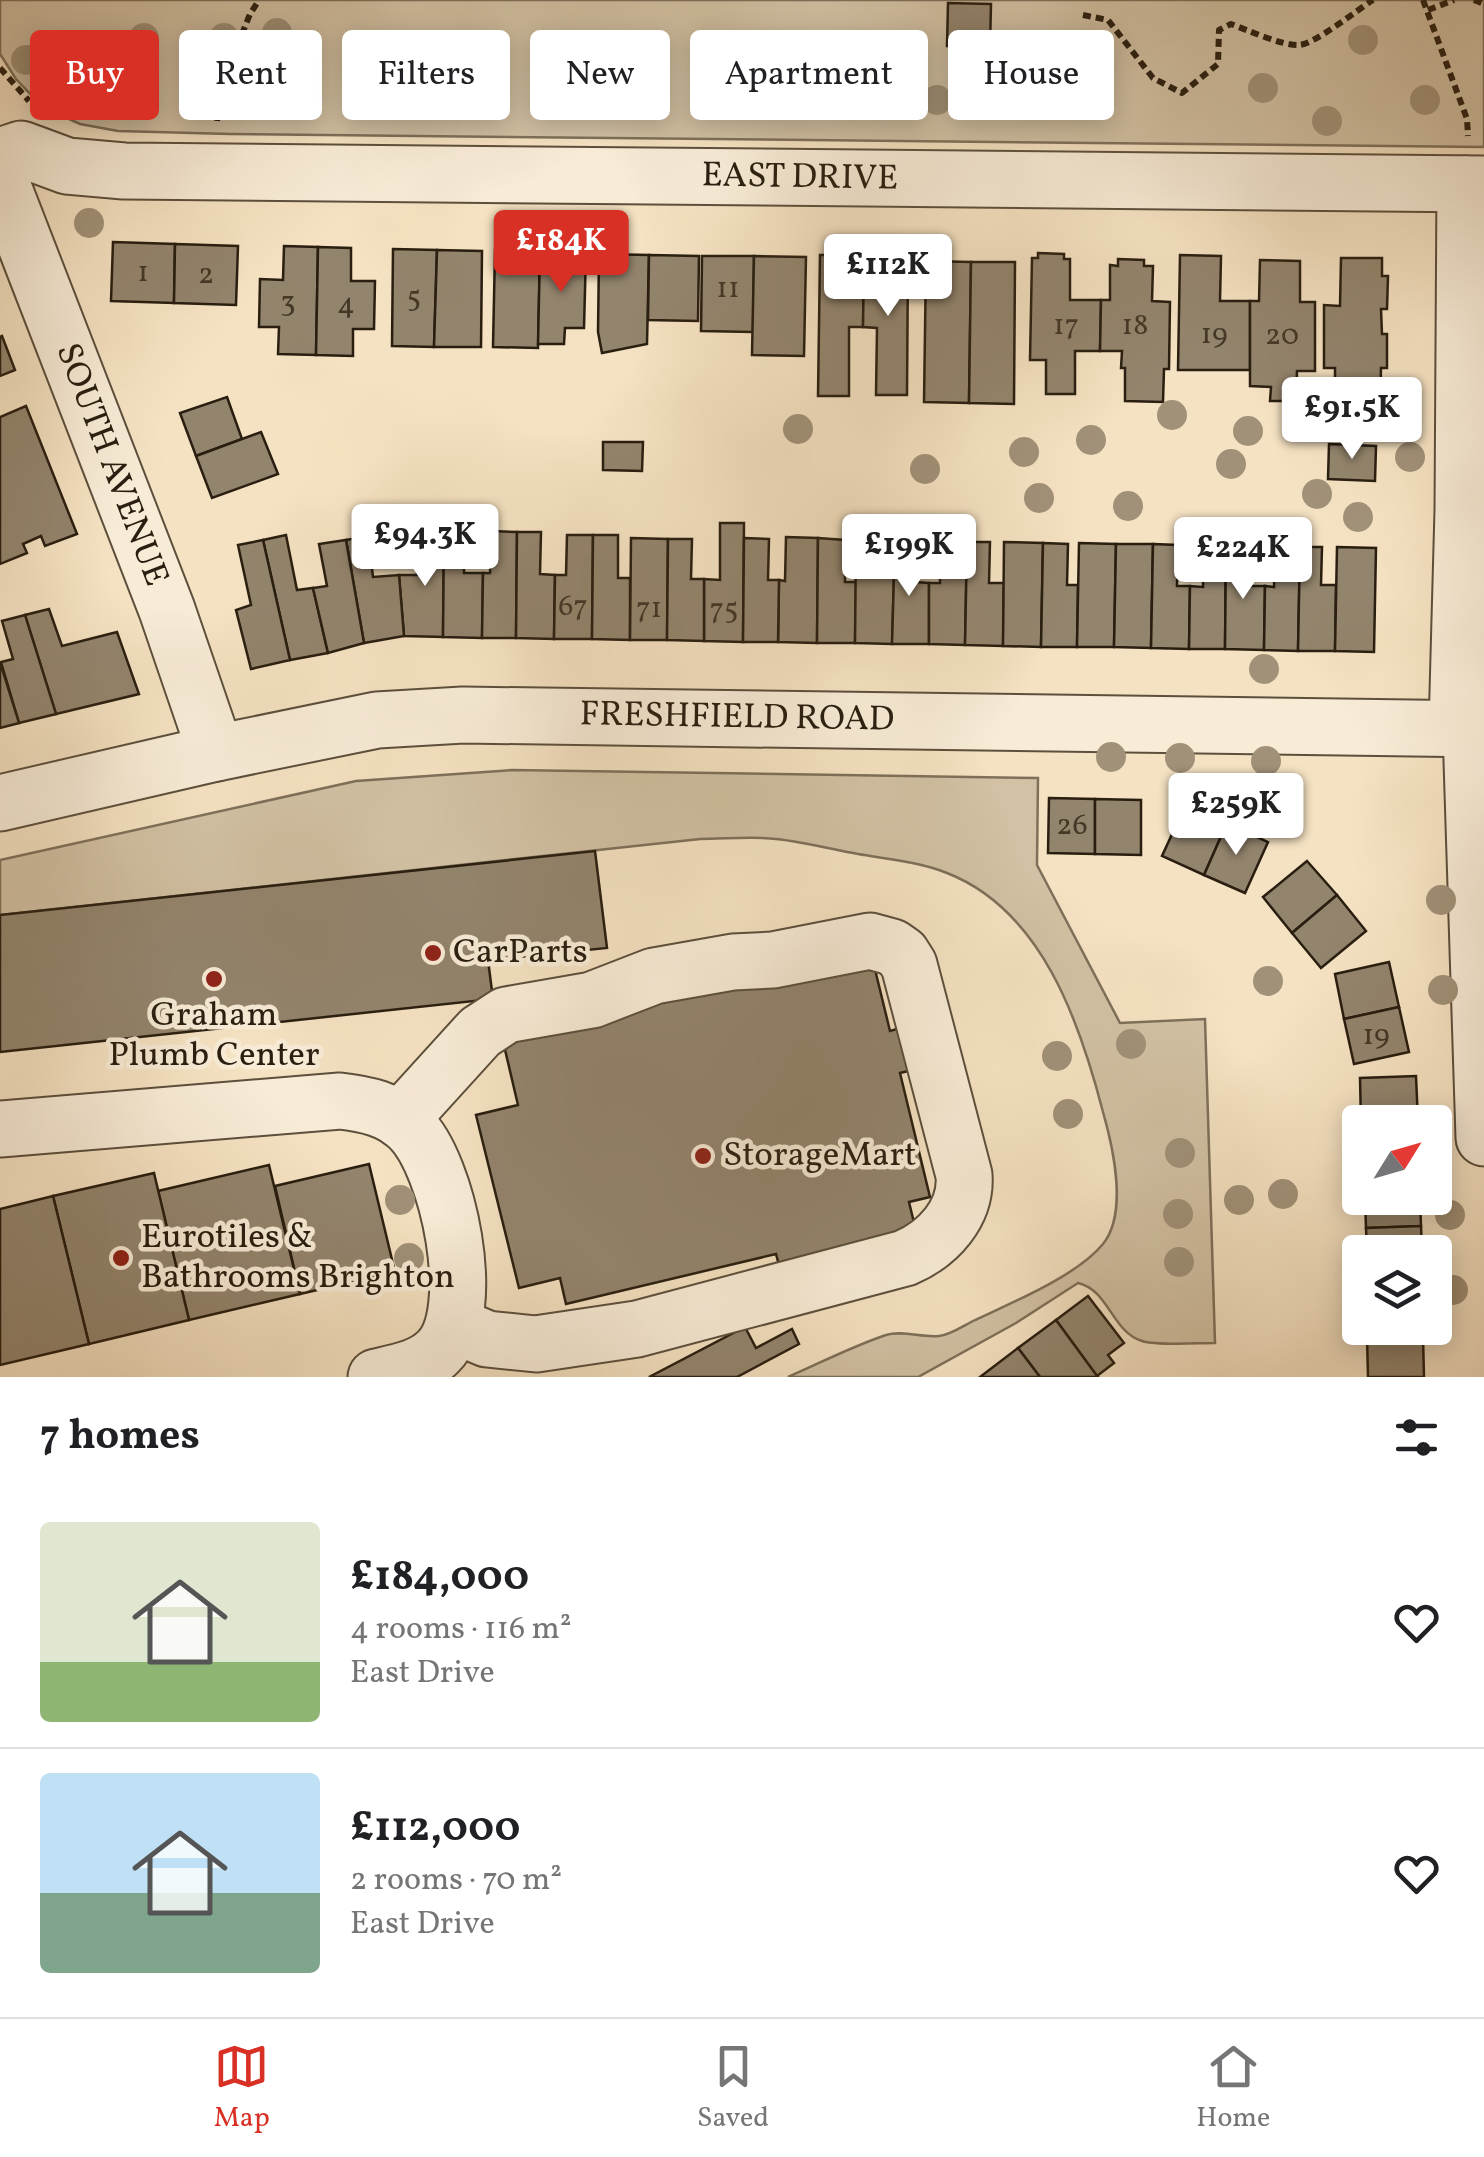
<!DOCTYPE html>
<html lang="en">
<head>
<meta charset="utf-8">
<style>
	:root { --surface:#fff; --page:#f6f6f6; --text:#202124; --muted:#757577; --line:#e0e0e0; --accent:#d93025 }
	body { margin:0; font-family:Vollkorn,serif; background:var(--page); color:var(--text); height:100vh; display:flex; flex-direction:column; font-size:38px; white-space:nowrap }
	* { box-sizing:border-box; margin:0 }
	p { font-size:32px; color:var(--muted) }
	.icon { flex:none; width:55px; height:55px; fill:none; stroke:currentColor; stroke-width:2; stroke-linecap:round; stroke-linejoin:round }
	.map { position:relative; height:1377px; overflow:hidden }
	.drawer { display:flex; flex-direction:column; background:var(--surface); flex:1 }
	.drawer>* { flex:none }
	.guide { position:absolute; left:30px; top:30px; width:1425px; height:90px; display:flex; gap:20px }
	.needle { width:65px; rotate:53deg }
	.fabs { position:absolute; left:1342px; top:1105px; display:grid; gap:20px }
	.fabs a { display:grid; place-items:center; width:110px; height:110px; border-radius:10px; background:var(--surface); box-shadow:0 5px 25px #0003; font-size:50px }
	.price { position:absolute; translate:-50% -85px; padding:0 22px; border-radius:10px; background:#fff; color:#222; font-size:32px; line-height:65px; filter:drop-shadow(0 2px 5px #0008) }
	.price::after { content:''; position:absolute; left:50%; top:60px; width:30px; height:22px; margin-left:-15px; background:inherit; clip-path:polygon(0 0,100% 0,50% 100%) }
	.price.active { background:var(--accent); color:#fff }
	ul { padding:0; list-style:none }
	li { display:flex; align-items:center; gap:30px; height:250px; padding:0 40px }
	li+li { border-top:2px solid var(--line) }
	li span { display:grid; place-items:center; flex:none; width:280px; height:200px; border-radius:10px; color:#555 }
	li>.icon { margin-inline-start:auto }
	span .icon { width:120px; height:120px; fill:#fffc; stroke-width:1 }
	li b { font-size:42px }
	h2 { display:flex; justify-content:space-between; align-items:center; height:120px; padding:0 40px; font-size:42px }
	.chip { padding:0 35px; border-radius:10px; background:var(--surface); box-shadow:0 5px 25px #0003; font-size:35px; line-height:90px }
	.chip.active { background:var(--accent); color:#fff }
	.dock { display:flex; justify-content:space-around; align-items:center; height:140px; border-top:2px solid var(--line); background:var(--surface); font-size:28px; color:var(--muted) }
	.dock a { display:grid; justify-items:center; gap:5px }
	.dock .active { color:var(--accent) }
	.map>svg:first-child { display:block }
	.green { fill:#d2c1a4; stroke:#7e705a; stroke-width:2.5 }
	.building { fill:#93846d; stroke:#291e10; stroke-width:2.5 }
	.lines { fill:none; stroke-linecap:round; stroke-linejoin:round }
	.minor-casing { stroke:#5c4f3c; stroke-width:59 }
	.path { stroke:#291e10; stroke-width:6; stroke-dasharray:8 5; stroke-linecap:butt }
	.minor { stroke:#f8ecd7; stroke-width:55 }
	.tree { fill:#a19178 }
	.poi-dot { fill:#8f2418; stroke:#f8ecd7; stroke-width:4 }
	.labels { text-anchor:middle; dominant-baseline:central; stroke-width:9; stroke-linejoin:round; paint-order:stroke }
	.number-label { font-size:30px; fill:#443827 }
	.street-label { font-size:35px; fill:#291e10; stroke:#f8ecd7 }
	.poi-label { font-size:35px; fill:#291e10; stroke:#f8ecd7; text-anchor:start }
</style>
</head>
<body>
<div class="map">
<svg width="1484" height="1377" viewBox="0 0 1484 1377">
	<rect width="100%" height="100%" fill="#f5e2c2"/>
	<filter id="stains"><feTurbulence type="fractalNoise" baseFrequency=".002" numOctaves="4"/><feColorMatrix values="0 0 0 0 .2 0 0 0 0 .09 0 0 0 0 .02 0 0 0 .5 -.17"/></filter>
	<radialGradient id="worn" r=".72"><stop offset=".6" stop-color="#630" stop-opacity="0"/><stop offset="1" stop-color="#630" stop-opacity=".3"/></radialGradient>
	<g class="green">
		<path d="M 0,0 L 1484,0 L 1484,147 L 230,134 L 118,131 L 80,124 L 51,111 L 36,100 L 16,79 L 0,54 Z"/>
		<path d="M 512,770 L 1038,778 L 1037,865 L 1120,1023 L 1205,1019 L 1215,1343 C 1197,1343 1158,1346 1142,1341 C 1112,1332 1109,1290 1078,1283 L 1016,1323 L 918,1377 L 788,1377 C 820,1363 853,1346 886,1335 C 903,1330 922,1338 939,1336 C 950,1335 963,1326 973,1321 C 1011,1303 1077,1276 1103,1244 C 1128,1213 1113,1147 1103,1112 C 1080,1023 1042,910 947,873 C 920,862 887,859 858,854 C 831,849 804,842 776,839 C 752,836 725,839 700,839 L 0,915 L 0,860 L 356,781 Z"/>
	</g>
	<g class="building">
		<path d="M 948,3 L 991,4 L 990,47 L 947,46 Z"/>
		<path d="M 113,242 L 175,244 L 174,303 L 111,301 Z"/>
		<path d="M 175,244 L 238,246 L 236,305 L 174,303 Z"/>
		<path d="M 284,246 L 318,247 L 316,355 L 278,354 L 279,327 L 259,327 L 260,279 L 283,280 Z"/>
		<path d="M 318,247 L 351,248 L 351,281 L 375,281 L 374,329 L 353,329 L 353,356 L 316,355 Z"/>
		<path d="M 393,249 L 437,250 L 434,347 L 392,346 Z"/>
		<path d="M 437,250 L 482,251 L 481,347 L 434,347 Z"/>
		<path d="M 495,250 L 540,251 L 538,348 L 493,347 Z"/>
		<path d="M 540,251 L 586,252 L 584,328 L 565,328 L 564,344 L 538,344 Z"/>
		<path d="M 1038,253 L 1064,254 L 1064,259 L 1070,259 L 1070,300 L 1101,300 L 1100,351 L 1075,351 L 1075,394 L 1046,394 L 1046,360 L 1030,360 L 1032,258 L 1038,258 Z"/>
		<path d="M 599,254 L 649,255 L 647,344 L 602,353 L 598,332 Z"/>
		<path d="M 649,255 L 699,256 L 698,321 L 648,320 Z"/>
		<path d="M 820,255 L 864,255 L 863,327 L 849,327 L 849,396 L 818,396 Z"/>
		<path d="M 864,255 L 908,256 L 907,395 L 876,395 L 877,328 L 863,327 Z"/>
		<path d="M 1180,255 L 1221,256 L 1220,301 L 1250,301 L 1250,370 L 1178,370 Z"/>
		<path d="M 702,256 L 754,256 L 753,332 L 701,331 Z"/>
		<path d="M 754,256 L 806,257 L 804,356 L 752,355 Z"/>
		<path d="M 1341,258 L 1382,258 L 1382,276 L 1388,276 L 1387,309 L 1381,309 L 1382,334 L 1387,334 L 1387,368 L 1381,368 L 1380,409 L 1330,408 L 1329,394 L 1335,394 L 1335,368 L 1324,368 L 1324,305 L 1340,306 Z"/>
		<path d="M 1118,259 L 1144,260 L 1144,266 L 1153,266 L 1152,301 L 1170,302 L 1169,369 L 1164,369 L 1163,402 L 1125,401 L 1125,368 L 1121,368 L 1122,351 L 1100,351 L 1101,300 L 1110,300 L 1110,265 L 1118,266 Z"/>
		<path d="M 1260,260 L 1300,261 L 1300,302 L 1315,302 L 1315,371 L 1297,371 L 1296,401 L 1270,401 L 1271,387 L 1250,386 L 1250,301 L 1259,301 Z"/>
		<path d="M 926,261 L 971,262 L 969,403 L 924,402 Z"/>
		<path d="M 971,262 L 1015,262 L 1014,404 L 969,403 Z"/>
		<path d="M 2,336 L 15,370 L 0,376 L 0,337 Z"/>
		<path d="M 227,397 L 242,439 L 196,456 L 180,413 Z"/>
		<path d="M 26,406 L 77,534 L 45,546 L 41,536 L 23,544 L 27,553 L 0,564 L 0,417 Z"/>
		<path d="M 261,432 L 278,474 L 212,498 L 196,456 Z"/>
		<path d="M 603,442 L 643,442 L 642,471 L 603,470 Z"/>
		<path d="M 1329,444 L 1376,446 L 1375,481 L 1328,479 Z"/>
		<path d="M 720,523 L 744,523 L 743,642 L 704,641 L 704,579 L 720,580 Z"/>
		<path d="M 444,531 L 443,637 L 404,636 L 399,575 L 417,575 L 418,532 Z"/>
		<path d="M 444,531 L 465,532 L 464,573 L 483,573 L 482,638 L 443,637 Z"/>
		<path d="M 491,531 L 517,532 L 516,638 L 482,638 L 483,573 L 490,573 Z"/>
		<path d="M 517,532 L 541,532 L 540,574 L 555,575 L 554,639 L 516,638 Z"/>
		<path d="M 286,535 L 297,590 L 313,588 L 328,653 L 290,660 L 263,540 Z"/>
		<path d="M 567,535 L 593,535 L 592,639 L 554,639 L 555,575 L 566,575 Z"/>
		<path d="M 593,535 L 618,535 L 618,578 L 630,578 L 630,640 L 592,639 Z"/>
		<path d="M 368,536 L 373,577 L 399,575 L 404,636 L 364,643 L 346,540 Z"/>
		<path d="M 786,537 L 818,538 L 817,643 L 778,642 L 779,580 L 785,581 Z"/>
		<path d="M 631,538 L 668,539 L 667,640 L 630,640 Z"/>
		<path d="M 744,538 L 769,539 L 768,580 L 779,580 L 778,642 L 743,642 Z"/>
		<path d="M 818,538 L 845,540 L 845,582 L 856,582 L 855,643 L 817,643 Z"/>
		<path d="M 668,539 L 692,539 L 691,579 L 704,579 L 704,641 L 667,640 Z"/>
		<path d="M 263,540 L 290,660 L 251,669 L 236,610 L 251,605 L 238,545 Z"/>
		<path d="M 346,540 L 364,643 L 328,653 L 313,588 L 327,586 L 319,544 Z"/>
		<path d="M 856,541 L 895,541 L 892,644 L 855,643 Z"/>
		<path d="M 895,541 L 916,542 L 915,582 L 929,583 L 929,644 L 892,644 Z"/>
		<path d="M 940,541 L 967,542 L 965,645 L 929,644 L 929,583 L 940,583 Z"/>
		<path d="M 967,542 L 990,542 L 989,583 L 1004,583 L 1003,646 L 965,645 Z"/>
		<path d="M 1004,542 L 1043,543 L 1041,647 L 1003,646 Z"/>
		<path d="M 1043,543 L 1068,544 L 1067,585 L 1078,585 L 1077,647 L 1041,647 Z"/>
		<path d="M 1079,543 L 1116,544 L 1114,647 L 1077,647 Z"/>
		<path d="M 1116,544 L 1153,544 L 1151,648 L 1114,647 Z"/>
		<path d="M 1153,544 L 1178,545 L 1177,586 L 1190,586 L 1189,649 L 1151,648 Z"/>
		<path d="M 1203,544 L 1226,545 L 1225,649 L 1189,649 L 1190,586 L 1203,587 Z"/>
		<path d="M 1226,545 L 1252,545 L 1251,586 L 1265,586 L 1264,650 L 1225,649 Z"/>
		<path d="M 1275,546 L 1300,547 L 1298,651 L 1264,650 L 1265,586 L 1274,587 Z"/>
		<path d="M 1300,547 L 1322,547 L 1321,585 L 1336,585 L 1335,651 L 1298,651 Z"/>
		<path d="M 1337,547 L 1376,548 L 1374,652 L 1335,651 Z"/>
		<path d="M 49,609 L 62,646 L 117,632 L 139,694 L 56,714 L 25,615 Z"/>
		<path d="M 25,615 L 56,714 L 19,723 L 1,662 L 13,659 L 2,621 Z"/>
		<path d="M 0,662 L 19,723 L 0,728 Z"/>
		<path d="M 1049,798 L 1095,799 L 1095,854 L 1048,853 Z"/>
		<path d="M 1095,799 L 1141,800 L 1141,855 L 1095,854 Z"/>
		<path d="M 1186,804 L 1227,823 L 1204,875 L 1162,856 Z"/>
		<path d="M 1227,823 L 1268,842 L 1245,893 L 1204,875 Z"/>
		<path d="M 595,851 L 607,948 L 488,960 L 493,999 L 0,1052 L 0,915 Z"/>
		<path d="M 1307,861 L 1337,895 L 1292,933 L 1263,897 Z"/>
		<path d="M 1337,895 L 1366,931 L 1321,968 L 1292,933 Z"/>
		<path d="M 870,949 L 890,1031 L 911,1025 L 921,1068 L 900,1073 L 930,1197 L 909,1202 L 916,1231 L 780,1269 L 776,1254 L 566,1304 L 560,1278 L 519,1288 L 476,1115 L 518,1105 L 502,1037 Z"/>
		<path d="M 1389,962 L 1399,1007 L 1344,1019 L 1335,974 Z"/>
		<path d="M 1399,1007 L 1409,1052 L 1354,1064 L 1344,1019 Z"/>
		<path d="M 1416,1076 L 1418,1122 L 1361,1122 L 1360,1078 Z"/>
		<path d="M 369,1164 L 395,1272 L 300,1294 L 275,1186 Z"/>
		<path d="M 269,1165 L 300,1294 L 189,1320 L 158,1191 Z"/>
		<path d="M 154,1173 L 189,1320 L 89,1344 L 53,1196 Z"/>
		<path d="M 53,1196 L 89,1344 L 0,1365 L 0,1209 Z"/>
		<path d="M 1365,1198 L 1420,1198 L 1421,1226 L 1366,1228 Z"/>
		<path d="M 1421,1226 L 1422,1252 L 1367,1252 L 1366,1228 Z"/>
		<path d="M 1088,1296 L 1124,1343 L 1108,1355 L 1114,1363 L 1097,1376 L 1056,1320 Z"/>
		<path d="M 1056,1320 L 1097,1376 L 1098,1377 L 1040,1377 L 1018,1348 Z"/>
		<path d="M 745,1327 L 756,1348 L 792,1329 L 799,1344 L 737,1377 L 649,1377 Z"/>
		<path d="M 1367,1328 L 1423,1328 L 1423,1337 L 1367,1338 Z"/>
		<path d="M 1423,1337 L 1424,1377 L 1368,1377 L 1367,1338 Z"/>
		<path d="M 1018,1348 L 1040,1377 L 980,1377 Z"/>
	</g>
	<g class="lines">
		<defs>
			<g id="minor">
				<path d="M 0,156 L 21,149 L 67,166 L 124,171 L 1484,184"/>
				<path d="M 0,179 L 167,610 L 216,753"/>
				<path d="M 1457,729 L 1463,510 L 1465,184"/>
				<path d="M 1471,729 L 1484,1138"/>
				<path d="M 0,803 L 216,753 L 377,720 L 463,715 L 1484,729"/>
				<path d="M 400,1120 L 480,1032 L 506,1015 L 592,1000 L 654,976 L 733,962 L 773,960 L 870,941 L 892,947 L 902,954 L 909,965 L 964,1175 C 967,1213 938,1244 905,1258 L 637,1329 L 536,1344 L 487,1339 L 454,1325"/>
				<path d="M 0,1129 L 340,1101 C 366,1104 391,1109 410,1128 C 448,1165 479,1310 439,1351 C 423,1368 398,1372 376,1377"/>
			</g>
		</defs>
		<use href="#minor" class="minor-casing"/>
		<g class="path">
			<path d="M 1423,0 L 1467,119 L 1468,136"/>
			<path d="M 1474,0 L 1484,4"/>
			<path d="M 1428,10 L 1454,0"/>
			<path d="M 1083,15 L 1108,20 L 1153,78 L 1182,93 L 1218,64 L 1219,30 L 1231,24 C 1247,30 1283,46 1299,45 C 1315,44 1357,10 1373,0"/>
			<path d="M 0,68 L 29,101"/>
			<path d="M 217,121 L 220,89 L 250,14 L 259,0"/>
		</g>
		<use href="#minor" class="minor"/>
	</g>
	<g class="tree">
		<circle cx="277" cy="33" r="15"/>
		<circle cx="144" cy="38" r="15"/>
		<circle cx="224" cy="38" r="15"/>
		<circle cx="1363" cy="40" r="15"/>
		<circle cx="1095" cy="50" r="15"/>
		<circle cx="26" cy="60" r="15"/>
		<circle cx="1263" cy="88" r="15"/>
		<circle cx="937" cy="100" r="15"/>
		<circle cx="1425" cy="100" r="15"/>
		<circle cx="1327" cy="121" r="15"/>
		<circle cx="89" cy="223" r="15"/>
		<circle cx="1172" cy="415" r="15"/>
		<circle cx="798" cy="429" r="15"/>
		<circle cx="1248" cy="431" r="15"/>
		<circle cx="1091" cy="440" r="15"/>
		<circle cx="1024" cy="452" r="15"/>
		<circle cx="1410" cy="457" r="15"/>
		<circle cx="1231" cy="464" r="15"/>
		<circle cx="925" cy="469" r="15"/>
		<circle cx="1317" cy="494" r="15"/>
		<circle cx="1039" cy="498" r="15"/>
		<circle cx="1128" cy="506" r="15"/>
		<circle cx="1358" cy="517" r="15"/>
		<circle cx="1264" cy="669" r="15"/>
		<circle cx="1111" cy="757" r="15"/>
		<circle cx="1180" cy="758" r="15"/>
		<circle cx="1266" cy="761" r="15"/>
		<circle cx="1441" cy="900" r="15"/>
		<circle cx="1268" cy="981" r="15"/>
		<circle cx="1443" cy="990" r="15"/>
		<circle cx="1131" cy="1044" r="15"/>
		<circle cx="1057" cy="1056" r="15"/>
		<circle cx="1068" cy="1114" r="15"/>
		<circle cx="1180" cy="1153" r="15"/>
		<circle cx="1283" cy="1194" r="15"/>
		<circle cx="400" cy="1200" r="15"/>
		<circle cx="1239" cy="1200" r="15"/>
		<circle cx="1178" cy="1214" r="15"/>
		<circle cx="1450" cy="1215" r="15"/>
		<circle cx="409" cy="1258" r="15"/>
		<circle cx="1179" cy="1262" r="15"/>
		<circle cx="1453" cy="1290" r="15"/>
	</g>
	<g class="poi-dot">
		<circle cx="433" cy="953" r="10"/>
		<circle cx="214" cy="979" r="10"/>
		<circle cx="703" cy="1156" r="10"/>
		<circle cx="121" cy="1258" r="10"/>
	</g>
	<g class="labels">
		<g class="number-label">
			<text x="143" y="273">1</text>
			<text x="206" y="275">2</text>
			<text x="728" y="289">11</text>
			<text x="414" y="298">5</text>
			<text x="288" y="303">3</text>
			<text x="346" y="305">4</text>
			<text x="1066" y="326">17</text>
			<text x="1135" y="326">18</text>
			<text x="1214" y="335">19</text>
			<text x="1282" y="336">20</text>
			<text x="573" y="607">67</text>
			<text x="649" y="609">71</text>
			<text x="724" y="610">75</text>
			<text x="1072" y="826">26</text>
			<text x="1376" y="1036">19</text>
		</g>
		<g class="street-label">
			<text transform="translate(800 178) rotate(1)">EAST DRIVE</text>
			<text transform="translate(111 465) rotate(69)">SOUTH AVENUE</text>
			<text transform="translate(737 718) rotate(1)">FRESHFIELD ROAD</text>
		</g>
		<g class="poi-label">
			<text x="453" y="953">CarParts</text>
			<text x="214" y="1016" text-anchor="middle">Graham<tspan x="214" dy="40">Plumb Center</tspan></text>
			<text x="723" y="1156">StorageMart</text>
			<text x="141" y="1238">Eurotiles &amp;<tspan x="141" dy="40">Bathrooms Brighton</tspan></text>
		</g>
	</g>
	<rect width="100%" height="100%" filter="url(#stains)"/>
	<rect width="100%" height="100%" fill="url(#worn)"/>
</svg>
<div class="fabs">
<a><svg class="needle" viewBox="-14 -14 28 28"><path d="M0-13l5 13h-10z" fill="#e53935"/><path d="M0 13l5-13h-10z" fill="#757577"/></svg></a>
<a><svg class="icon" aria-label="layers" viewBox="0 0 24 24"><path d="M12 4l9 5-9 5-9-5zM3 14l9 5 9-5"/></svg></a>
</div>
<b class="price active" style="left:561px;top:295px">£184K</b>
<b class="price" style="left:888px;top:319px">£112K</b>
<b class="price" style="left:1352px;top:462px">£91.5K</b>
<b class="price" style="left:425px;top:589px">£94.3K</b>
<b class="price" style="left:909px;top:599px">£199K</b>
<b class="price" style="left:1243px;top:602px">£224K</b>
<b class="price" style="left:1236px;top:858px">£259K</b>
<div class="guide">
<a class="chip active">Buy</a>
<a class="chip">Rent</a>
<a class="chip">Filters</a>
<a class="chip">New</a>
<a class="chip">Apartment</a>
<a class="chip">House</a>
</div>
</div>
<section class="drawer">
<h2>7 homes<svg class="icon" aria-label="filters" viewBox="0 0 24 24"><path d="M4 7h16M4 17h16"/><circle cx="9" cy="7" r="2"/><circle cx="15" cy="17" r="2"/></svg></h2>
<ul>
<li><span style="background:linear-gradient(#dfe7d0 70%,#8fb573 0)"><svg class="icon" aria-label="home" viewBox="0 0 24 24"><path d="M3 11l9-7 9 7M6 9v11h12V9"/></svg></span><div><b>£184,000</b><p>4 rooms · 116 m²</p><p>East Drive</p></div><svg class="icon" aria-label="heart" viewBox="0 0 24 24"><path d="M12 20l-8-8c-3-5 5-10 8-4 3-6 11-1 8 4z"/></svg></li>
<li><span style="background:linear-gradient(#bfe0f5 60%,#7fa58c 0)"><svg class="icon" aria-label="home" viewBox="0 0 24 24"><path d="M3 11l9-7 9 7M6 9v11h12V9"/></svg></span><div><b>£112,000</b><p>2 rooms · 70 m²</p><p>East Drive</p></div><svg class="icon" aria-label="heart" viewBox="0 0 24 24"><path d="M12 20l-8-8c-3-5 5-10 8-4 3-6 11-1 8 4z"/></svg></li>
</ul>
</section>
<nav class="dock">
<a class="active"><svg class="icon" aria-label="map" viewBox="0 0 24 24"><path d="M3 6l6-2 6 2 6-2v14l-6 2-6-2-6 2zM9 4v14M15 6v14"/></svg>Map</a>
<a><svg class="icon" aria-label="saved" viewBox="0 0 24 24"><path d="M7 4h10v16l-5-4-5 4z"/></svg>Saved</a>
<a><svg class="icon" aria-label="home" viewBox="0 0 24 24"><path d="M3 11l9-7 9 7M6 9v11h12V9"/></svg>Home</a>
</nav>
</body>
</html>
